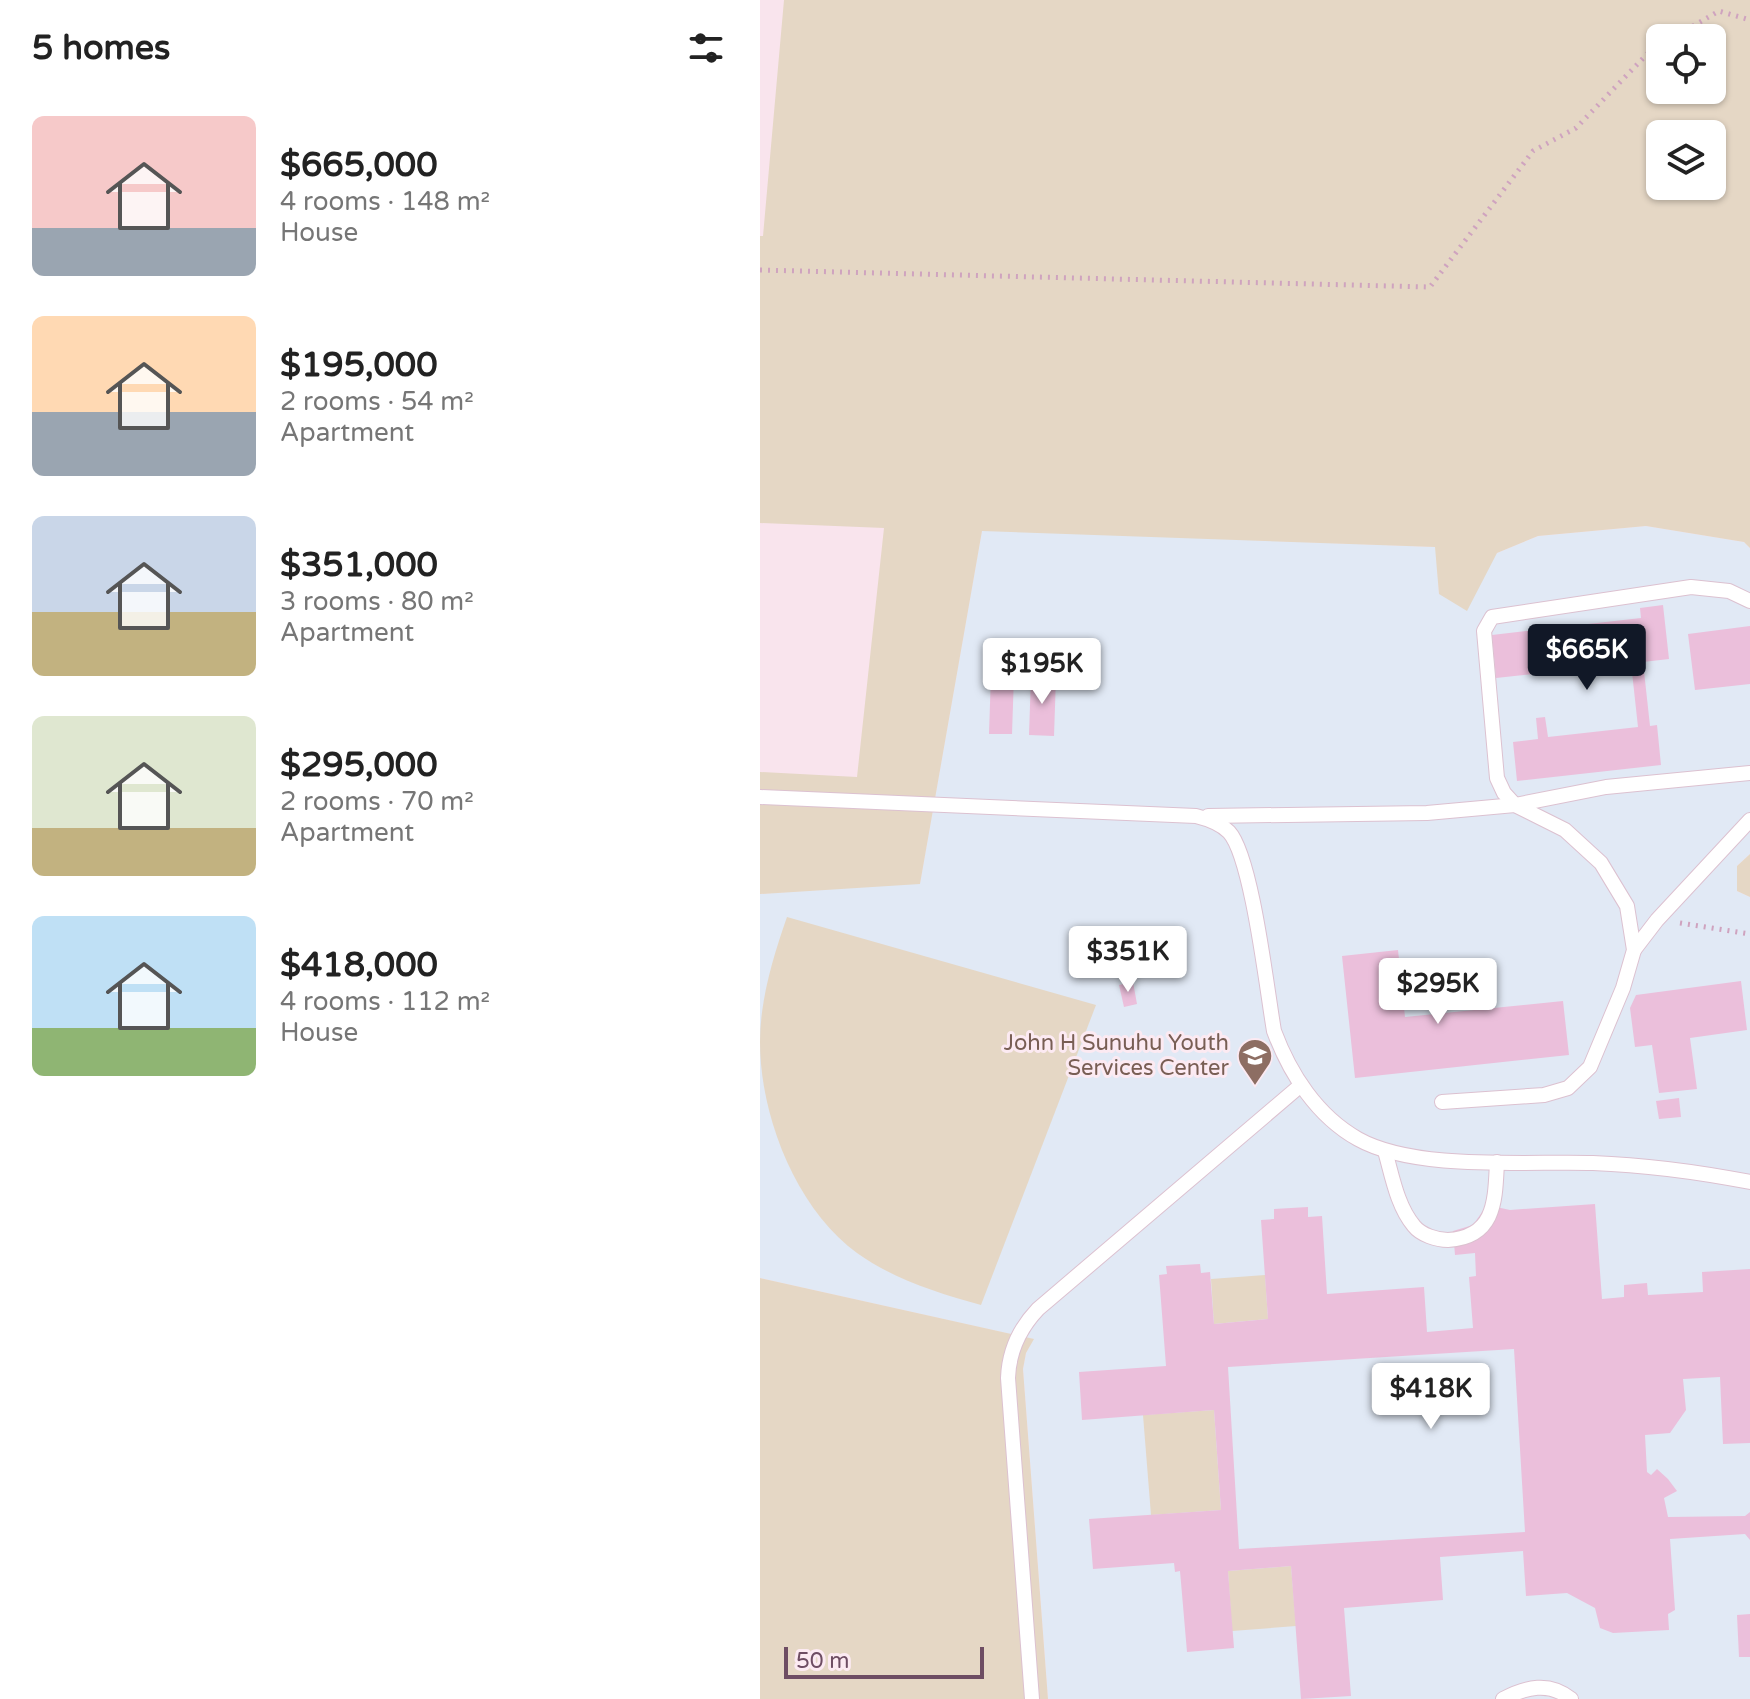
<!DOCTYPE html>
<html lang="en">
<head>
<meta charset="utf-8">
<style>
	:root { --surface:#fff; --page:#f6f6f6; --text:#222; --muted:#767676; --accent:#111827 }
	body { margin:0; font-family:"Varela Round",sans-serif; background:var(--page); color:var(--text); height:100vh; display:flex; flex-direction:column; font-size:30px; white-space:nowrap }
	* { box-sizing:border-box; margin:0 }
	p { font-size:26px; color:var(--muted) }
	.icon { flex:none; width:44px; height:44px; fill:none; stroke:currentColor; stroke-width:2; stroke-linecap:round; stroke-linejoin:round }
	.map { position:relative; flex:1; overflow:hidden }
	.side { display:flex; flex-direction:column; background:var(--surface); width:760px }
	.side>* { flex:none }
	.tools { position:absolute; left:886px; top:24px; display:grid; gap:16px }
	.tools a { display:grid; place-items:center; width:80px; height:80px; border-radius:12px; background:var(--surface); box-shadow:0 2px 6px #0004; font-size:40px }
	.scale { position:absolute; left:24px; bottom:20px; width:200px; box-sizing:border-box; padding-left:8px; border:4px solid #6e4d63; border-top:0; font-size:22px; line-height:28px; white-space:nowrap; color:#6e4d63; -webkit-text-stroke:6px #fceaf2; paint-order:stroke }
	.price { position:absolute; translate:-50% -68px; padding:0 18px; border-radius:8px; background:#fff; color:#222; font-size:26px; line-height:52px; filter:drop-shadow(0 2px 4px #0008) }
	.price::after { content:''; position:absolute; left:50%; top:48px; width:24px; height:18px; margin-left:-12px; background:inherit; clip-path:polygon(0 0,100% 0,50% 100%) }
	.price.current { background:var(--accent); color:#fff }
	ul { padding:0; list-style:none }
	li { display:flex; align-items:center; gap:24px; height:200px; padding:0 32px }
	li span { display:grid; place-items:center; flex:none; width:224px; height:160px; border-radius:12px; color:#555 }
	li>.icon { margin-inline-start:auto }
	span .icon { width:96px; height:96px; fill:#fffc; stroke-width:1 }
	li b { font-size:34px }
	h2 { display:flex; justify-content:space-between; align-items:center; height:96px; padding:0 32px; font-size:34px }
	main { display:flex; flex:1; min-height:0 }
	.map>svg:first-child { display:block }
	.education { fill:#e1e9f5 }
	.green { fill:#e5d7c5; fill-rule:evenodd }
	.building { fill:#ebbfdb; fill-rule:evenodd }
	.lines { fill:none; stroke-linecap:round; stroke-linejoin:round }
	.service-casing { stroke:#dcc1d0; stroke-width:16 }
	.path { stroke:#cfa3bf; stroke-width:5; stroke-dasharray:2 6; stroke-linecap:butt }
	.service { stroke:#fff; stroke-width:14 }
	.labels { text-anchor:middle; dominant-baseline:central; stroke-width:6; stroke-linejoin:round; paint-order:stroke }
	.education-label { font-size:22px; fill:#785e54; stroke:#fceaf2; text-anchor:end }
</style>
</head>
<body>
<main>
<section class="side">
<h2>5 homes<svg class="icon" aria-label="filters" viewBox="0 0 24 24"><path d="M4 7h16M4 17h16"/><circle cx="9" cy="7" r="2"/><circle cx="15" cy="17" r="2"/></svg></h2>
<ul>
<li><span style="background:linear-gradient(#f6c9c9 70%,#9aa5b1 0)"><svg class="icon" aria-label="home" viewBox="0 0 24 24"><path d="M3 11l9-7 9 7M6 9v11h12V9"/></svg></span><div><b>$665,000</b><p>4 rooms · 148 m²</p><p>House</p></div></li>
<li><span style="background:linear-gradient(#ffd9b3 60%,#9aa5b1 0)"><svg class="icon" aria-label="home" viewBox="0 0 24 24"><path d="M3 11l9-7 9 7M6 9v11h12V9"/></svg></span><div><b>$195,000</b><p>2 rooms · 54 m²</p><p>Apartment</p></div></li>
<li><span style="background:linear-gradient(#c9d6e8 60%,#c2b280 0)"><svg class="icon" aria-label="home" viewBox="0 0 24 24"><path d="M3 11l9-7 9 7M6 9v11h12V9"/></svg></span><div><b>$351,000</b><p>3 rooms · 80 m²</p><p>Apartment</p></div></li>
<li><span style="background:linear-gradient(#dfe7d0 70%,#c2b280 0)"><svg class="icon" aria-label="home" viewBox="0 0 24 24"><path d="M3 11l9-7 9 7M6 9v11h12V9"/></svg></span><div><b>$295,000</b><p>2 rooms · 70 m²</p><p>Apartment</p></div></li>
<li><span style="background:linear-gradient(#bfe0f5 70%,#8fb573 0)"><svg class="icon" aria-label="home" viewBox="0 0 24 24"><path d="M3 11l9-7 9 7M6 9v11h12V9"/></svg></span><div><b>$418,000</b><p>4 rooms · 112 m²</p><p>House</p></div></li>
</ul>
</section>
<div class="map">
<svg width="990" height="1699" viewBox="0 0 990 1699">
	<rect width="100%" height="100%" fill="#f9e4ed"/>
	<path class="education" d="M 886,526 L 984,542 L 990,548 L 990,854 L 977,866 L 977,891 L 990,897 L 990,1699 L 288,1699 L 263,1369 L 266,1353 L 273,1339 L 0,1278 L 0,894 L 160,883 L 222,530 L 676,547 L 679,594 L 737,553 L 778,536 Z"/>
	<g class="green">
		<path d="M 24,0 L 990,0 L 990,548 L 984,542 L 886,526 L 778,536 L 737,553 L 707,611 L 679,594 L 675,547 L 222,531 L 160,884 L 0,894 L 0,772 L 97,777 L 124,528 L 0,523 L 0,236 L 3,236 ZM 900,38 L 952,38 L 952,90 L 900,90 ZM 900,134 L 952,134 L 952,186 L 900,186 Z"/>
		<path d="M 990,854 L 990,897 L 977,891 L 977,866 Z"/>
		<path d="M 27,917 L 336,1005 L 221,1305 C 178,1293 135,1280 97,1253 C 36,1209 0,1116 0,1042 C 0,1000 13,957 27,917 Z"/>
		<path d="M 505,1275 L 508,1319 L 454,1324 L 451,1279 Z"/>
		<path d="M 0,1278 L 274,1339 L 266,1353 L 263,1369 L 288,1699 L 0,1699 Z"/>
		<path d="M 454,1410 L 461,1510 L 391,1515 L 383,1415 Z"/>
		<path d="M 531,1566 L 536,1626 L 472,1631 L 468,1571 Z"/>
	</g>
	<g class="building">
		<path d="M 903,605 L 909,659 L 883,662 L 890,726 L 897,725 L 901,765 L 757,781 L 753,742 L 778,739 L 776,718 L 785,717 L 788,737 L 878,727 L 871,663 L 736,678 L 732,635 L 881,618 L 880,608 Z"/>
		<path d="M 990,626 L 990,684 L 935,690 L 928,634 Z"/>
		<path d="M 231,674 L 254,675 L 252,734 L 229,734 Z"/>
		<path d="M 271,676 L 296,677 L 294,736 L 269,735 Z"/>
		<path d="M 638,950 L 645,1017 L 803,1001 L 809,1055 L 595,1078 L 582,956 Z"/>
		<path d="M 981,981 L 987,1030 L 930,1038 L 937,1089 L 899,1093 L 892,1045 L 875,1047 L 870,1008 L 876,995 Z"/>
		<path d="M 373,982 L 377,1004 L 364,1007 L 359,985 Z"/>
		<path d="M 919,1098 L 921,1117 L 899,1119 L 896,1101 Z"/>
		<path d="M 835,1204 L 842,1299 L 864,1297 L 864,1285 L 887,1283 L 888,1295 L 943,1292 L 942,1272 L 990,1269 L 990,1443 L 963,1444 L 960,1377 L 923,1379 L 926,1410 L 910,1433 L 885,1435 L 887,1472 L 891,1475 L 897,1469 L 908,1479 L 917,1491 L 904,1498 L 908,1517 L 985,1516 L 990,1512 L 990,1540 L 985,1534 L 910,1539 L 915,1610 L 908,1614 L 909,1630 L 853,1633 L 840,1628 L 835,1608 L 807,1593 L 766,1596 L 763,1551 L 680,1557 L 683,1600 L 584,1608 L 591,1696 L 541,1699 L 531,1566 L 468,1571 L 474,1648 L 427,1652 L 420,1571 L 415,1572 L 414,1563 L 333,1569 L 329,1519 L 461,1510 L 454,1410 L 322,1420 L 319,1372 L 406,1366 L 399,1275 L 407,1274 L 406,1266 L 440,1264 L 441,1273 L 450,1272 L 454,1324 L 508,1319 L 501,1220 L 514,1219 L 514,1209 L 548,1207 L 548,1217 L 562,1216 L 567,1294 L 664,1287 L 667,1332 L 713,1328 L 709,1277 L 716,1276 L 715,1253 L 695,1255 L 693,1231 L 713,1225 L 727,1205 L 750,1210 ZM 754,1349 L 765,1532 L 479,1549 L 468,1367 Z"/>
		<path d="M 990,1614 L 990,1657 L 979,1657 L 977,1615 Z"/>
	</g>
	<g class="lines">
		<defs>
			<g id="service">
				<path d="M 0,797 L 436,816 C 448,819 460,823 469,832 C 492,857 507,991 514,1031 C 530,1074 557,1116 598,1139 C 655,1171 767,1161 833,1163 C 886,1165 938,1172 990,1182"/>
				<path d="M 448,816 L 667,813 L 755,805 L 846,787 L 990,773"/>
				<path d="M 874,950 L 897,920 L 990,820"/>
				<path d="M 682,1102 L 784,1095 L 808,1088 L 830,1067 L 863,988 L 874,950 L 867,906 L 841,863 L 805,830 L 755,805 L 744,793 L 737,778 L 724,631 L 732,617 L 931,587 L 969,591 L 990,601"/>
				<path d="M 625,1151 C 632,1175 637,1206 654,1226 C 661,1235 677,1240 688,1240 C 736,1237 735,1200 737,1162"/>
				<path d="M 272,1699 L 248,1378 C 249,1351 259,1329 278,1309 L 541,1085"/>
				<path d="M 743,1699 C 766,1687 789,1681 811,1699"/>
			</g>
		</defs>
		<use href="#service" class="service-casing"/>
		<g class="path">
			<path d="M 912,38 L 959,11 L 990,20"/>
			<path d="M 0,270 L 670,287 L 773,151 L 816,128 L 891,50 L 900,45"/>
			<path d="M 920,923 L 990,934"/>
		</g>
		<use href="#service" class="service"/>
	</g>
	<defs>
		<symbol id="school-pin" viewBox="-11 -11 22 30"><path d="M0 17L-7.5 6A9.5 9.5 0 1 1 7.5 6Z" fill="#8d6e63" stroke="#fceaf2"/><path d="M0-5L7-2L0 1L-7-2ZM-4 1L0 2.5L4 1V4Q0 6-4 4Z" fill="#fff"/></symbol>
	</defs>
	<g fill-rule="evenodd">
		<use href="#school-pin" x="475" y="1036" width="40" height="54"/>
	</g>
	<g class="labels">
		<g class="education-label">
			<text x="469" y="1043">John H Sunuhu Youth<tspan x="469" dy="25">Services Center</tspan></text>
		</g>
	</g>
</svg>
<div class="tools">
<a><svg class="icon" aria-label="locate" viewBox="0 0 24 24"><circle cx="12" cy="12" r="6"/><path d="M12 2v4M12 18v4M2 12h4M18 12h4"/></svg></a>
<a><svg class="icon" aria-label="layers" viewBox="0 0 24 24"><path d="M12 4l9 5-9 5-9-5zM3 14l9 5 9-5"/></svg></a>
</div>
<div class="scale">50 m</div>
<b class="price current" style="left:827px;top:692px">$665K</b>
<b class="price" style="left:282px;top:706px">$195K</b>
<b class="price" style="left:368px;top:994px">$351K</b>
<b class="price" style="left:678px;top:1026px">$295K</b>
<b class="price" style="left:671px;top:1431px">$418K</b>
</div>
</main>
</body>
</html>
